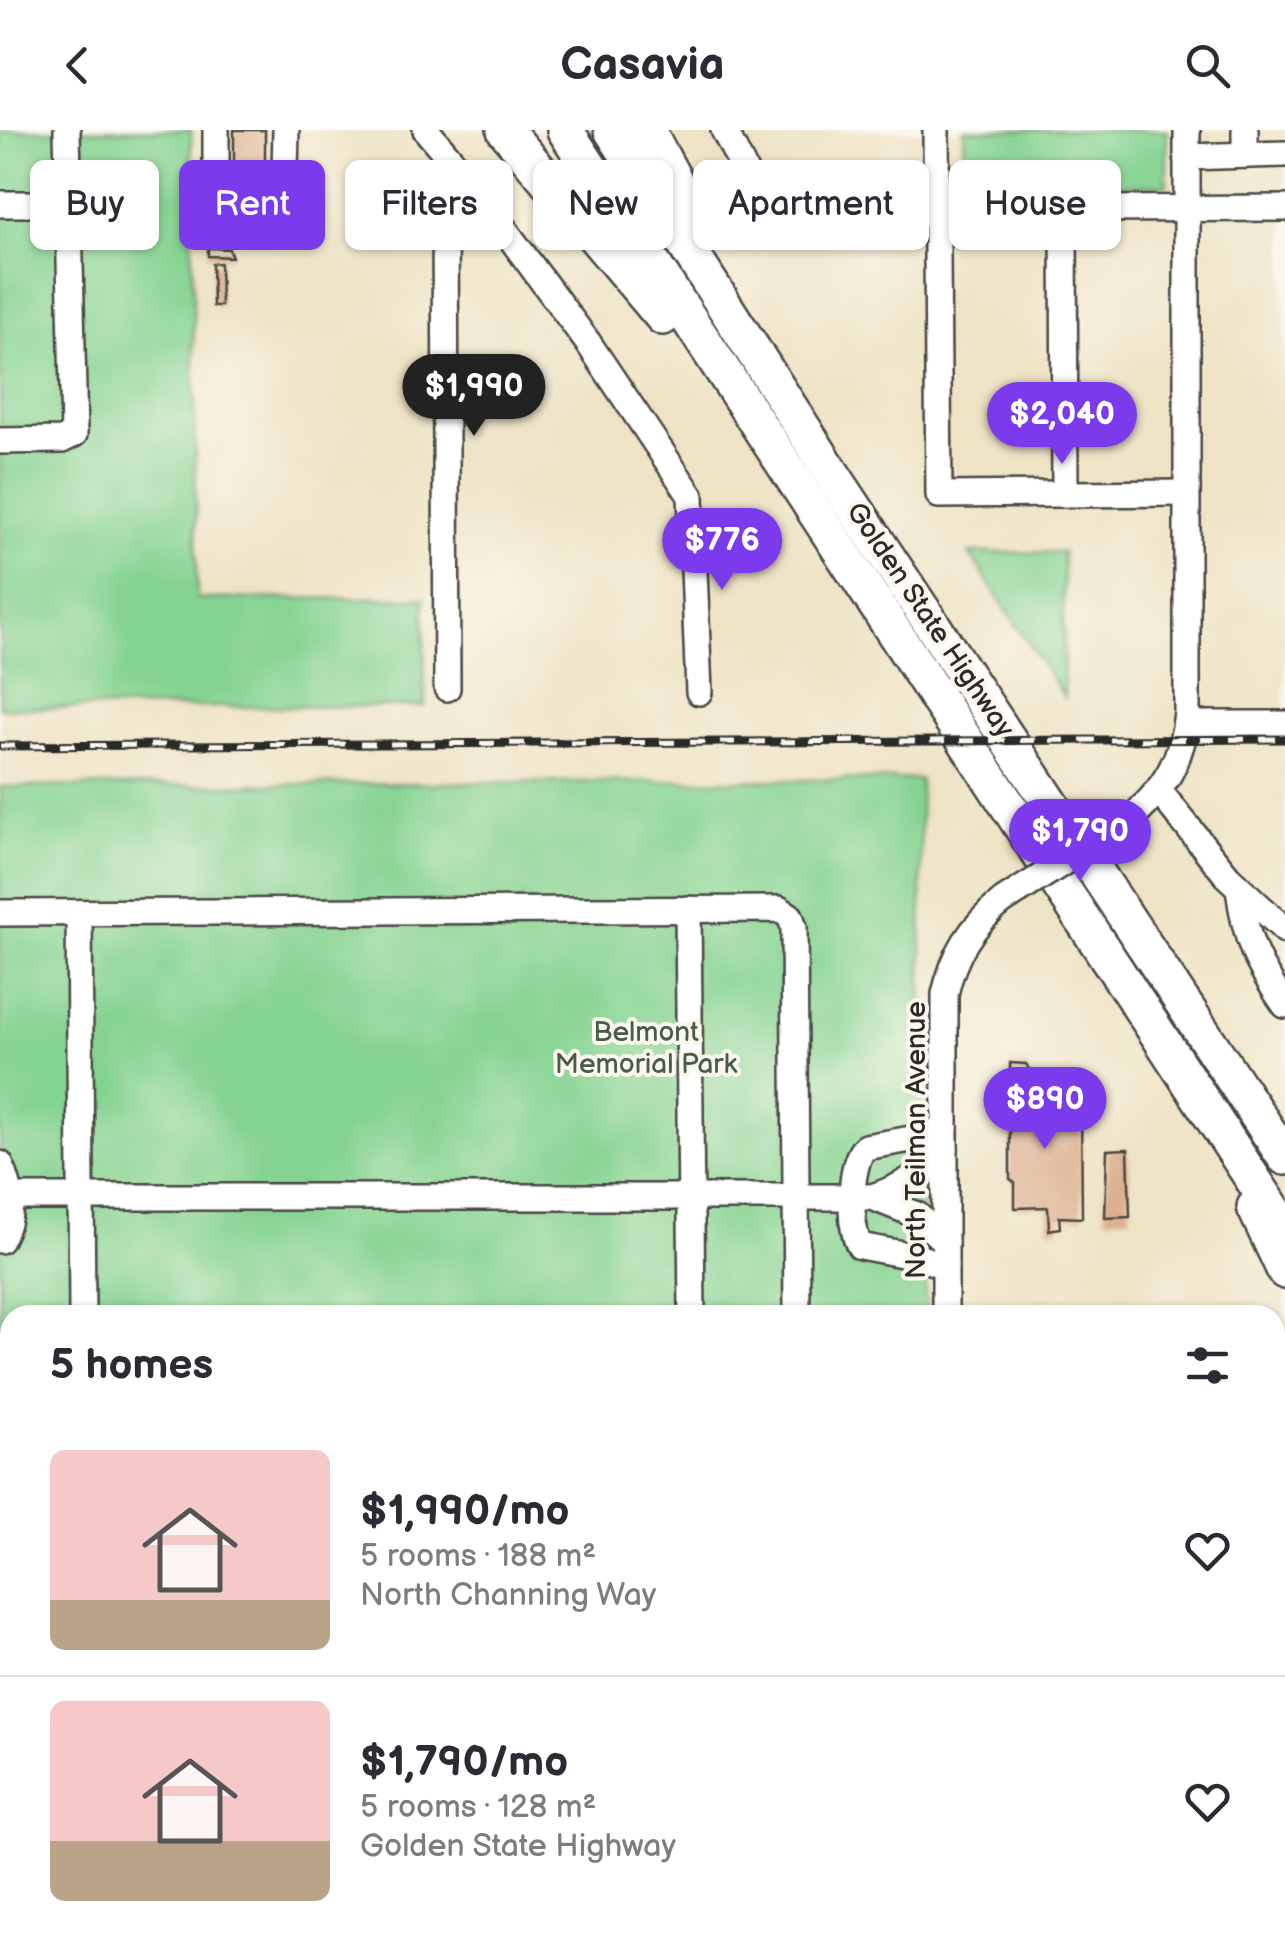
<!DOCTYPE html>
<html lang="en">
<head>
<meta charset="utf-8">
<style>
	:root { --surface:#fff; --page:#f2f2f3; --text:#2b2b33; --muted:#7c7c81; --line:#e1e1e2; --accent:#7c3aed }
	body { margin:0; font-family:"Balsamiq Sans",sans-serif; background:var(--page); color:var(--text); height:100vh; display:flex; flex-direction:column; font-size:38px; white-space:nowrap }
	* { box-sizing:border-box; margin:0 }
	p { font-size:32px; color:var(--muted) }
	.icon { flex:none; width:55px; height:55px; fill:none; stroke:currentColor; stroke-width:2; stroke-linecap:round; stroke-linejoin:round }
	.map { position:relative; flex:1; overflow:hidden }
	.drawer { position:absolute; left:0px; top:1175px; width:1285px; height:642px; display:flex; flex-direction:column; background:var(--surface); border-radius:30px 30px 0 0; box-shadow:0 2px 8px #0004 }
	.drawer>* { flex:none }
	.hud { position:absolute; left:30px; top:30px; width:1225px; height:90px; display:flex; gap:20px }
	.price { position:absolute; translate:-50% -85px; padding:0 22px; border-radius:35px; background:var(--accent); color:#fff; font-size:32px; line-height:65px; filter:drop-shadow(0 2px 5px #0008) }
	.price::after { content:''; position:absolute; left:50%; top:60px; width:30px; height:22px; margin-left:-15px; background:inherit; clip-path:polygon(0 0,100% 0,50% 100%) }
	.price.current { background:#222; color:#fff }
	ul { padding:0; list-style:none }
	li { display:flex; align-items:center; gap:30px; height:250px; padding:0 50px }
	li+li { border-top:2px solid var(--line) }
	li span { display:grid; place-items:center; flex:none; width:280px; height:200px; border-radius:15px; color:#555 }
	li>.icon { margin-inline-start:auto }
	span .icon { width:120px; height:120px; fill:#fffc; stroke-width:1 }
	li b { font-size:42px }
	h2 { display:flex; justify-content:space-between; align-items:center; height:120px; padding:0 50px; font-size:42px }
	.chip { padding:0 35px; border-radius:15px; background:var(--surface); box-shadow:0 2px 8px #0004; font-size:35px; line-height:90px }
	.chip.current { background:var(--accent); color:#fff }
	header { display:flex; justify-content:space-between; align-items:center; height:130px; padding:0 50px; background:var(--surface); font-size:45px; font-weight:700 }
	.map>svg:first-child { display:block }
	.green { fill:#84d391; stroke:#587f5e; stroke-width:2.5 }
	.water { fill:#52bfca; stroke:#3e757a; stroke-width:2.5 }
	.building { fill:#ddb190 }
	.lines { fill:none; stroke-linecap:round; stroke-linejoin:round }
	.minor-casing { stroke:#484742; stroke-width:30 }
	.highway-casing { stroke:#484742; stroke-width:40 }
	.minor { stroke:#fff; stroke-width:25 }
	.highway { stroke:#fff; stroke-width:35 }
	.rail-casing { stroke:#2b2b2b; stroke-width:9 }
	.rail { stroke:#fbf7ec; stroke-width:5; stroke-dasharray:15; stroke-linecap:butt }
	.minor-bridge-casing { stroke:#484742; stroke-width:30; stroke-linecap:butt }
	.minor-bridge { stroke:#fff; stroke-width:25 }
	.labels { text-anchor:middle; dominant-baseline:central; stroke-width:8; stroke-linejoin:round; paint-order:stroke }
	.street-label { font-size:28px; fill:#2b2b2b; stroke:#fbf7ec }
	.park-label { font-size:28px; fill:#465d4a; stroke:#fbf7ec }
</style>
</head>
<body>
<header><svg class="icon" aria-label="back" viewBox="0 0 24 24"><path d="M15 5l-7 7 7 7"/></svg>Casavia<svg class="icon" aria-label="search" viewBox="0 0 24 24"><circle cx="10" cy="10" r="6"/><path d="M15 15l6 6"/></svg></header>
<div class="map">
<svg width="1285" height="1817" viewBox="0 0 1285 1817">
	<rect width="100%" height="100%" fill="#fbf7ec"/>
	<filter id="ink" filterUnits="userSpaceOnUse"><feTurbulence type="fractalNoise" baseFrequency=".01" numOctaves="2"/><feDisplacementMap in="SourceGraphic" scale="20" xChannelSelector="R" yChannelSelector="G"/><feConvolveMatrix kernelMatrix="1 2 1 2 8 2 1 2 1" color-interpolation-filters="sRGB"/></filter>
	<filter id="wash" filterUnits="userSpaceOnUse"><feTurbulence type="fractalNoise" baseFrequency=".0048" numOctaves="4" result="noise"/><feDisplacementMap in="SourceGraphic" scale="40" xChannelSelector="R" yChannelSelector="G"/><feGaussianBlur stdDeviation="2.25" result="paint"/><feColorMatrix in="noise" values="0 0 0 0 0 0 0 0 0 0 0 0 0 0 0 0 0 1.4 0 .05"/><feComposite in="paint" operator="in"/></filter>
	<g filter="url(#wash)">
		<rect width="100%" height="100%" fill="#eee3c5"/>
		<g class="green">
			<path d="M 0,0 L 191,0 L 197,469 L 424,468 L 425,576 L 0,578 Z"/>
			<path d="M 964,0 L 1167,0 L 1167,55 L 964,57 Z"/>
			<path d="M 1063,422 L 1063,441 L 1064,567 L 969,423 Z"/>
			<path d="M 920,649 L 926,1185 L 10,1185 L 10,1488 L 0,1488 L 0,657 Z"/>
			<path d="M 4,1587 L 10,1587 L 10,1808 L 194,1808 L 194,1817 L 0,1817 L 0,1591 Z"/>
		</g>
		<g class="water">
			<rect x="1275" y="1479" width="10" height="51"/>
			<rect x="0" y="1488" width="10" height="57"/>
			<path d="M 1285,1570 L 1285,1817 L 1253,1817 L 1253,1808 L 1275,1808 L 1275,1571 Z"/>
		</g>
		<g id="blocks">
			<g class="building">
				<rect x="234" y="0" width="31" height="44"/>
				<path d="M 208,118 L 229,119 L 232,127 L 208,126 Z"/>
				<path d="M 220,133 L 221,176 L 213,176 L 212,134 Z"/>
				<path d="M 1010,933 L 1026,934 L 1030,941 L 1032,975 L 1081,976 L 1082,1088 L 1059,1087 L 1060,1098 L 1049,1100 L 1048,1077 L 1015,1078 L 1015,1053 L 1010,1049 Z"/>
				<path d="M 1128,1019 L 1130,1087 L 1105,1088 L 1107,1020 Z"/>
				<rect x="1275" y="1306" width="10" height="22"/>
				<path d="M 1275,1362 L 1282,1362 L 1282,1378 L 1275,1377 Z"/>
				<path d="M 1275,1415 L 1278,1415 L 1279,1451 L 1275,1451 Z"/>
				<path d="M 758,1808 L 910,1808 L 910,1812 L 758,1816 Z"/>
				<rect x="1102" y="1808" width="19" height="9"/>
				<path d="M 1126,1808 L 1145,1808 L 1146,1817 L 1127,1817 Z"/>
			</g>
		</g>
	</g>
	<g filter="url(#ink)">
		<use href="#blocks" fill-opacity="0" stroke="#484742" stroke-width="2.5"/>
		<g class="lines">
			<defs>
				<g id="minor">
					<path d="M 216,0 L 216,51 C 225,71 262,65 280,57 L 285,42 L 286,0"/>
					<path d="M 426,0 L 468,50 L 589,214 L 691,366 L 699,562"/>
					<path d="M 724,0 L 765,81 L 1285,78"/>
					<path d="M 936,0 L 939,365 L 1186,363"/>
					<path d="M 1245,0 L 1245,25"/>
					<path d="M 1187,27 L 1285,24"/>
					<path d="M 0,74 L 68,74"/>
					<path d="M 1064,79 L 1065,364"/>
					<path d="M 0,311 L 62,310 L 74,304 L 67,0"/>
					<path d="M 447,558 L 445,82 L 468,50"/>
					<path d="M 1186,594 L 1285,594"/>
					<path d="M 1159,661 L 1228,747 L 1285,800"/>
					<path d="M 1128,691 C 1164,661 1183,629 1187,582 L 1187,0"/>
					<path d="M 1239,758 C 1245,809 1256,833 1285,875"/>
					<path d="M 688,779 L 692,1185"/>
					<path d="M 0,783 L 779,779 L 790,786 L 794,797 L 797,1185"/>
					<path d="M 79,783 L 82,1185"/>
					<path d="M 945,998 L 917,1008 L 865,1017 C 849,1033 848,1097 860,1116 L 918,1127 L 945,1136"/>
					<path d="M 0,1034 C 13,1060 14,1084 0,1110"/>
					<path d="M 11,1067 L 872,1067 L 917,1085 L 945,1112"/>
					<path d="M 872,1067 C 905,1056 923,1044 945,1018"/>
					<path d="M 945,1185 L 945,864 C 954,824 971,796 1003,771"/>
					<path d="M 0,1358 L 10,1358"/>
					<path d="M 1275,1462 L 1285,1461"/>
					<path d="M 1275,1546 L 1285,1546"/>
					<path d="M 0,1565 L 10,1565"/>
					<path d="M 223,1808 L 223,1817"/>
					<path d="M 440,1808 L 440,1817"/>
					<path d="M 486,1808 L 526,1808"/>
					<path d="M 644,1817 L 644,1808"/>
					<path d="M 905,1817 L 910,1812 L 948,1812"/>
				</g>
				<g id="highway">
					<path d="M 505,0 L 663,187"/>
					<path d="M 565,0 L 1285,1098"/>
					<path d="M 612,0 L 836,350 L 1285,1027"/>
					<path d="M 647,0 L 700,98"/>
					<path d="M 1255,1077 L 1285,1141"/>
				</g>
			</defs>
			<use href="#minor" class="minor-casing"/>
			<use href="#highway" class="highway-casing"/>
			<use href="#minor" class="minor"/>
			<use href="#highway" class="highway"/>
			<defs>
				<path id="rail" d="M 0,616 L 1285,609"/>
			</defs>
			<use href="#rail" class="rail-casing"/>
			<use href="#rail" class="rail"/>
			<defs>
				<path id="minor-bridge" d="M 1003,771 L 1128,691"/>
			</defs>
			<use href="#minor-bridge" class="minor-bridge-casing"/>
			<use href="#minor-bridge" class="minor-bridge"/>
		</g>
	</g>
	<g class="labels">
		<g class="street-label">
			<text transform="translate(930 490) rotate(56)">Golden State Highway</text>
			<text transform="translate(916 1010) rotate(-90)">North Teilman Avenue</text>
		</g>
		<g class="park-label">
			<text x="646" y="902">Belmont<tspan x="646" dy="32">Memorial Park</tspan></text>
		</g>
	</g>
</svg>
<b class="price current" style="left:474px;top:309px">$1,990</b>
<b class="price" style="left:1062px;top:337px">$2,040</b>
<b class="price" style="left:722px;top:463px">$776</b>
<b class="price" style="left:1080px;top:754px">$1,790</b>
<b class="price" style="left:1045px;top:1022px">$890</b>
<div class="hud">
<a class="chip">Buy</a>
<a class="chip current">Rent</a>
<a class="chip">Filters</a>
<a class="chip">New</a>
<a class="chip">Apartment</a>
<a class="chip">House</a>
</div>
<section class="drawer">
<h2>5 homes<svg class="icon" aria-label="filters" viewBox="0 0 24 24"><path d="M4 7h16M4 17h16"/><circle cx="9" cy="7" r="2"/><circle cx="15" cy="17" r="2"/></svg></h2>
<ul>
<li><span style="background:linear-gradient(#f6c9c9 75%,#b9a48a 0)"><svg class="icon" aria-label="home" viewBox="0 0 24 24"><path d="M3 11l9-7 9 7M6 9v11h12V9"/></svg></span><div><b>$1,990/mo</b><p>5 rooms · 188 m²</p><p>North Channing Way</p></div><svg class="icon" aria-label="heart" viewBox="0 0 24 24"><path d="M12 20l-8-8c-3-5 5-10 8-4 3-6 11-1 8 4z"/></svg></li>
<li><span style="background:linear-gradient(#f6c9c9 70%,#b9a48a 0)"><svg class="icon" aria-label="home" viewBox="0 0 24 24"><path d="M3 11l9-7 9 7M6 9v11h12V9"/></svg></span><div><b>$1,790/mo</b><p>5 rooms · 128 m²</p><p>Golden State Highway</p></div><svg class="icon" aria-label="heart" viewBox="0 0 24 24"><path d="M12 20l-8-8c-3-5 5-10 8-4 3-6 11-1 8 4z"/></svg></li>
</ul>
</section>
</div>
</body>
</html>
